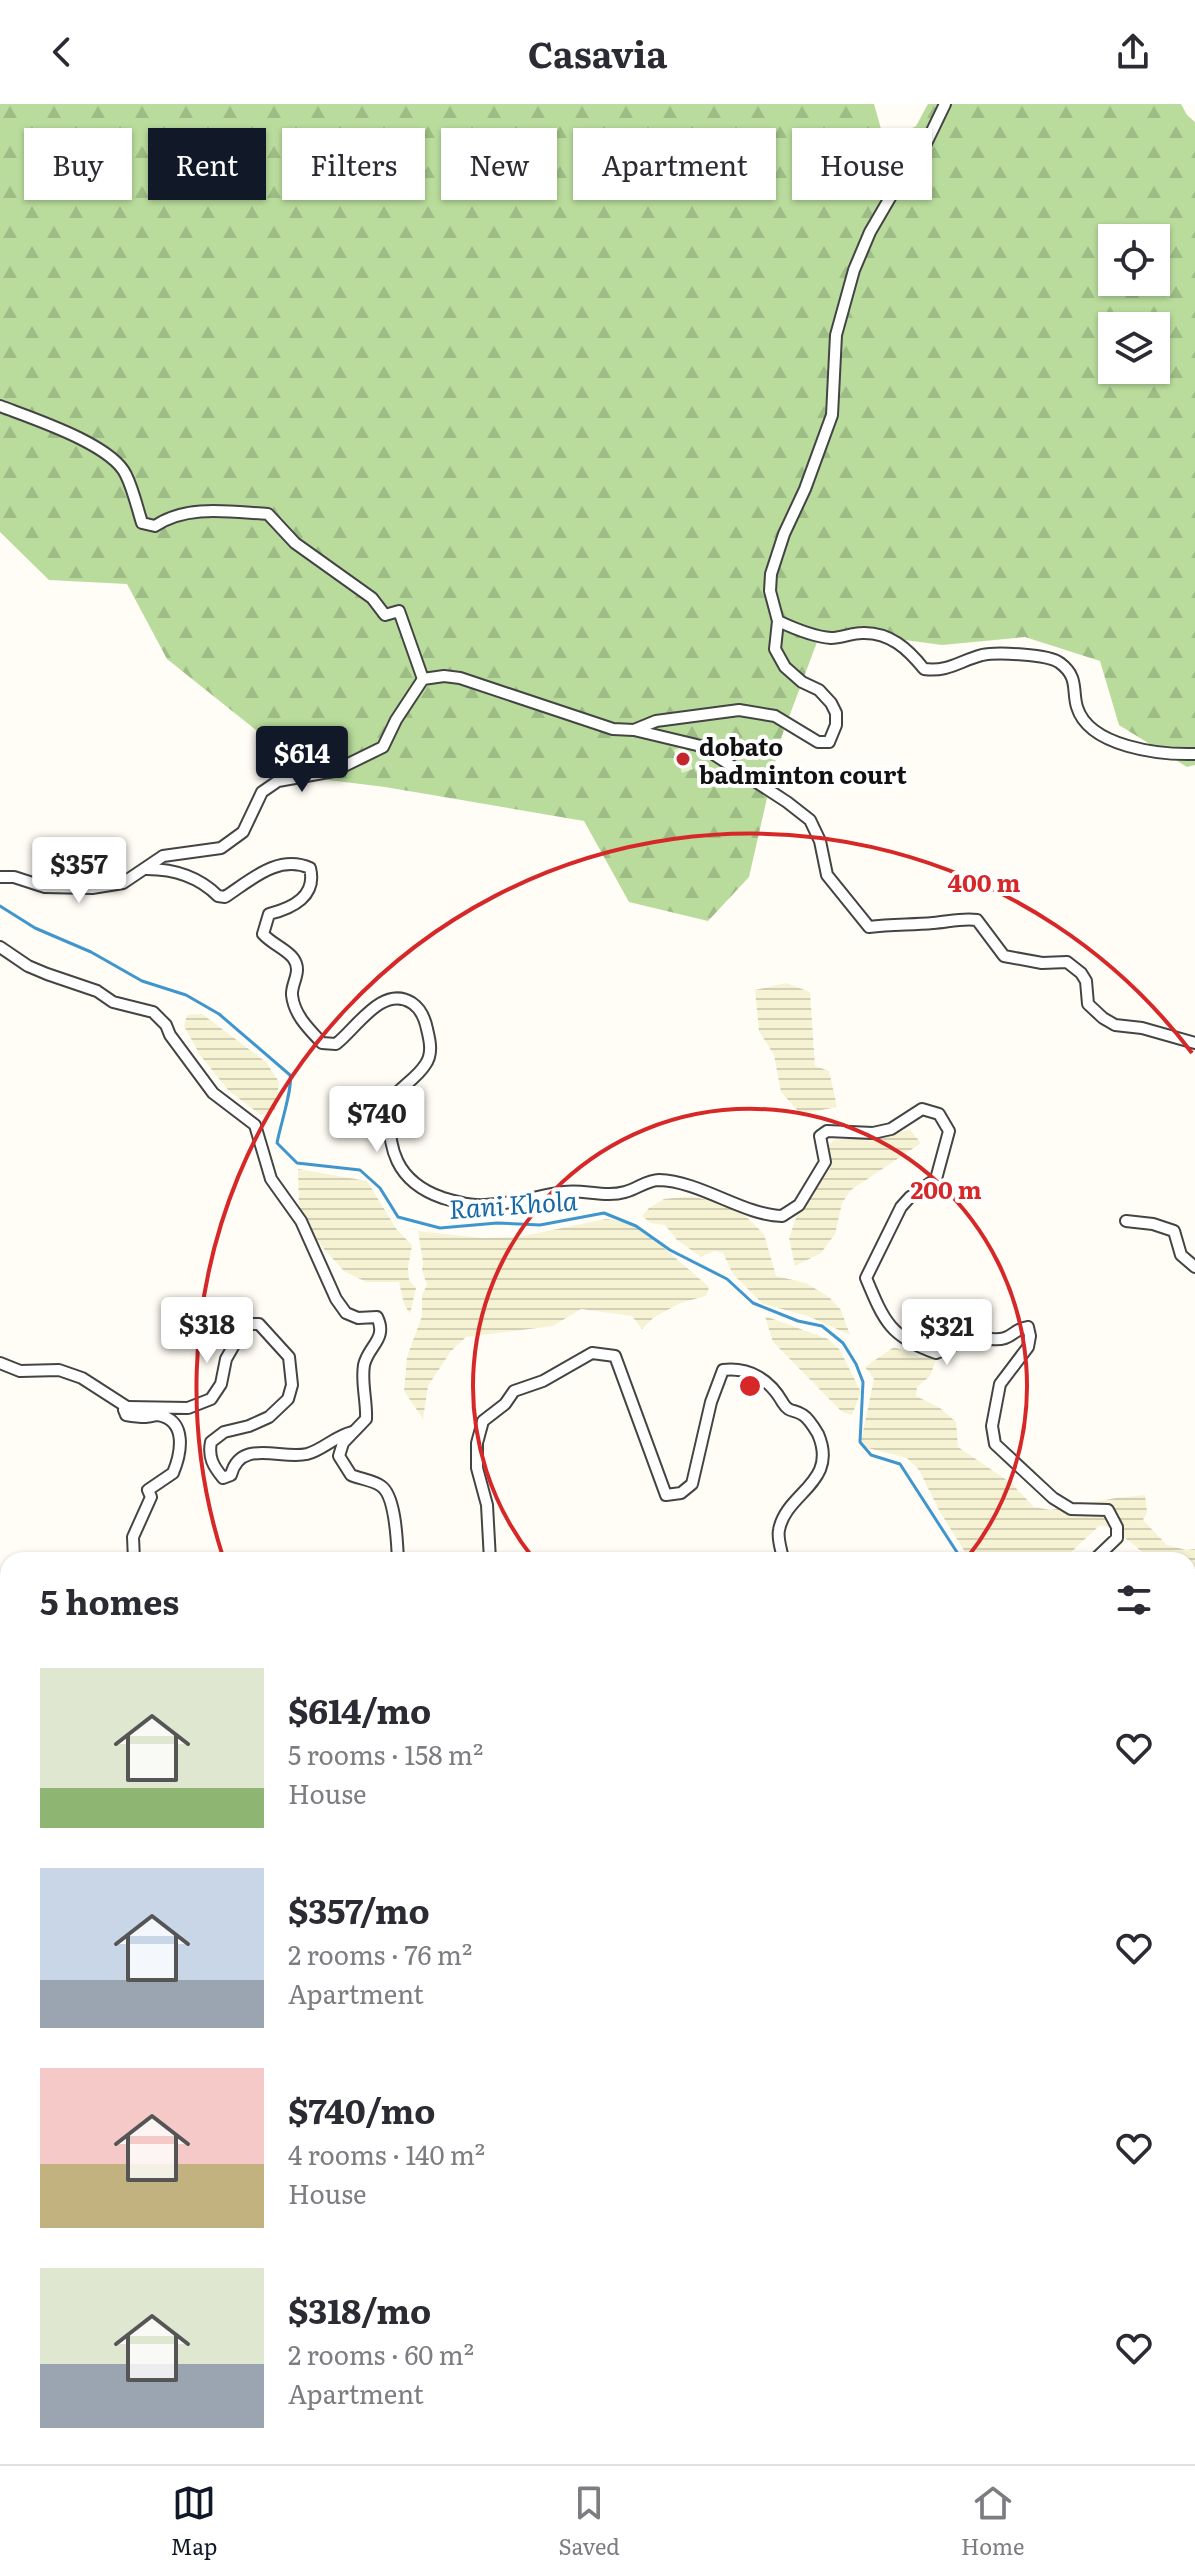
<!DOCTYPE html>
<html lang="en">
<head>
<meta charset="utf-8">
<style>
	:root { --surface:#fff; --page:#f7f7f7; --text:#2b2b33; --muted:#7c7c81; --line:#e1e1e2; --accent:#111827 }
	body { margin:0; font-family:Literata,serif; background:var(--page); color:var(--text); height:100vh; display:flex; flex-direction:column; font-size:30px; white-space:nowrap }
	* { box-sizing:border-box; margin:0 }
	p { font-size:26px; color:var(--muted) }
	.icon { flex:none; width:44px; height:44px; fill:none; stroke:currentColor; stroke-width:2; stroke-linecap:round; stroke-linejoin:round }
	.map { position:relative; flex:1; overflow:hidden }
	.drawer { position:absolute; left:0px; top:1448px; width:1196px; height:912px; display:flex; flex-direction:column; background:var(--surface); border-radius:24px 24px 0 0; box-shadow:0 2px 6px #0004 }
	.drawer>* { flex:none }
	.guide { position:absolute; left:24px; top:24px; width:1148px; height:72px; display:flex; gap:16px }
	.buttons { position:absolute; left:1098px; top:120px; display:grid; gap:16px }
	.buttons a { display:grid; place-items:center; width:72px; height:72px; border-radius:0px; background:var(--surface); box-shadow:0 2px 6px #0004; font-size:40px }
	.price { position:absolute; translate:-50% -68px; padding:0 18px; border-radius:8px; background:#fff; color:#222; font-size:26px; line-height:52px; filter:drop-shadow(0 2px 4px #0008) }
	.price::after { content:''; position:absolute; left:50%; top:48px; width:24px; height:18px; margin-left:-12px; background:inherit; clip-path:polygon(0 0,100% 0,50% 100%) }
	.price.on { background:var(--accent); color:#fff }
	ul { padding:0; list-style:none }
	li { display:flex; align-items:center; gap:24px; height:200px; padding:0 40px }
	li span { display:grid; place-items:center; flex:none; width:224px; height:160px; border-radius:0px; color:#555 }
	li>.icon { margin-inline-start:auto }
	span .icon { width:96px; height:96px; fill:#fffc; stroke-width:1 }
	li b { font-size:34px }
	h2 { display:flex; justify-content:space-between; align-items:center; height:96px; padding:0 40px; font-size:34px }
	.tag { padding:0 28px; border-radius:0px; background:var(--surface); box-shadow:0 2px 6px #0004; font-size:28px; line-height:72px }
	.tag.on { background:var(--accent); color:#fff }
	header { display:flex; justify-content:space-between; align-items:center; height:104px; padding:0 40px; background:var(--surface); font-size:36px; font-weight:700 }
	.tabs { display:flex; justify-content:space-around; align-items:center; height:112px; border-top:2px solid var(--line); background:var(--surface); font-size:22px; color:var(--muted) }
	.tabs a { display:grid; justify-items:center; gap:4px }
	.tabs .on { color:var(--accent) }
	.map>svg:first-child { display:block }
	.farmland { fill:url(#farmland-rules) }
	.forest { fill:url(#forest-firs); fill-rule:evenodd }
	.pitch { fill:#e6f2cf }
	.lines { fill:none; stroke-linecap:round; stroke-linejoin:round }
	.stream { stroke:#3f96cf; stroke-width:3 }
	.minor-casing { stroke:#444; stroke-width:14 }
	.minor { stroke:#fff; stroke-width:10 }
	.ring { fill:none; stroke:#d62828; stroke-width:4 }
	.poi-dot { fill:#c4262e; stroke:#fff; stroke-width:3 }
	.labels { text-anchor:middle; dominant-baseline:central; stroke-width:8; stroke-linejoin:round; paint-order:stroke }
	.poi-label { font-size:24px; font-weight:bold; fill:#111; stroke:#fff; text-anchor:start }
	.water-label { font-size:26px; font-style:italic; fill:#1768a6; stroke:#fff }
	.centre { fill:#d62828; stroke:#fff; stroke-width:4 }
	.ring-label { font-size:24px; text-anchor:middle; font-weight:bold; fill:#d62828; stroke:#fff; stroke-width:8; stroke-linejoin:round; paint-order:stroke }
</style>
</head>
<body>
<header><svg class="icon" aria-label="back" viewBox="0 0 24 24"><path d="M15 5l-7 7 7 7"/></svg>Casavia<svg class="icon" aria-label="share" viewBox="0 0 24 24"><path d="M12 15V3M7 8l5-5 5 5M5 13v7h14v-7"/></svg></header>
<div class="map">
<svg width="1195" height="2360" viewBox="0 0 1195 2360">
	<defs>
		<pattern id="farmland-rules" width="6" height="5" patternUnits="userSpaceOnUse" patternTransform="scale(2)"><rect width="6" height="5" fill="#f6f3d4"/><path d="M0 2.5h6" fill="none" stroke="#d2cfb5"/></pattern>
		<pattern id="forest-firs" width="22" height="20" patternUnits="userSpaceOnUse" patternTransform="scale(2)"><rect width="22" height="20" fill="#b9dc9c"/><path d="M5 1l3.5 6h-7zM16 11l3.5 6h-7z" fill="#9ebc85"/></pattern>
	</defs>
	<rect width="100%" height="100%" fill="#fffdf5"/>
	<g class="farmland">
		<path d="M 786,879 L 810,888 L 815,962 L 829,967 L 837,1003 L 801,1010 L 781,988 L 774,951 L 759,927 L 755,886 Z"/>
		<path d="M 202,910 L 266,958 L 279,978 L 275,1006 L 261,1011 L 229,987 L 200,951 L 184,922 L 187,911 Z"/>
		<path d="M 910,1026 L 921,1039 L 851,1086 L 842,1099 L 835,1130 L 821,1149 L 795,1162 L 789,1134 L 797,1111 L 830,1065 L 826,1044 L 834,1036 L 866,1035 Z"/>
		<path d="M 298,1065 L 367,1077 L 397,1126 L 412,1141 L 408,1164 L 409,1176 L 416,1184 L 410,1210 L 404,1200 L 399,1178 L 366,1178 L 344,1167 L 324,1145 L 308,1123 L 299,1102 Z"/>
		<path d="M 692,1092 L 738,1105 L 764,1130 L 776,1172 L 806,1179 L 829,1193 L 841,1206 L 850,1231 L 808,1212 L 763,1200 L 733,1170 L 723,1149 L 714,1147 L 701,1153 L 677,1136 L 665,1121 L 651,1119 L 642,1112 L 649,1104 L 664,1095 Z"/>
		<path d="M 606,1115 L 632,1119 L 657,1138 L 709,1183 L 706,1192 L 680,1199 L 653,1214 L 642,1225 L 632,1212 L 581,1205 L 553,1222 L 466,1233 L 451,1247 L 428,1282 L 423,1315 L 404,1287 L 407,1253 L 422,1212 L 422,1191 L 427,1181 L 422,1166 L 423,1158 L 418,1127 L 482,1134 L 518,1133 Z"/>
		<path d="M 765,1212 L 828,1235 L 840,1246 L 861,1288 L 852,1311 L 842,1308 L 773,1238 Z"/>
		<path d="M 894,1243 L 920,1253 L 937,1253 L 930,1272 L 917,1283 L 916,1292 L 940,1304 L 956,1318 L 958,1343 L 1011,1379 L 1034,1403 L 1051,1406 L 1116,1394 L 1145,1391 L 1147,1408 L 1143,1416 L 1167,1441 L 1186,1446 L 1195,1445 L 1195,1473 L 1188,1471 L 1188,1456 L 1152,1456 L 1113,1424 L 1100,1421 L 1067,1452 L 1067,1456 L 970,1456 L 940,1408 L 919,1366 L 907,1354 L 860,1342 L 874,1275 L 865,1263 Z"/>
		<path d="M 1188,1629 L 1195,1629 L 1195,1725 L 1188,1727 Z"/>
		<path d="M 426,2352 L 616,2352 L 596,2360 L 429,2360 Z"/>
		<path d="M 747,2352 L 867,2352 L 890,2356 L 892,2360 L 748,2360 Z"/>
		<path d="M 923,2352 L 1184,2352 L 1195,2355 L 1195,2360 L 924,2360 Z"/>
	</g>
	<g class="forest">
		<path d="M 0,0 L 874,0 L 885,39 L 916,22 L 928,0 L 1181,0 L 1187,11 L 1195,18 L 1195,661 L 1187,663 L 1119,621 L 1100,557 L 1025,533 L 942,541 L 890,534 L 820,530 L 780,637 L 749,773 L 708,817 L 629,798 L 584,717 L 385,683 L 328,676 L 261,630 L 167,555 L 127,480 L 49,476 L 0,428 ZM 1112,134 L 1156,134 L 1156,178 L 1112,178 ZM 1112,222 L 1156,222 L 1156,266 L 1112,266 Z"/>
		<path d="M 1195,1859 L 1195,2143 L 1188,2140 L 1188,1863 Z"/>
	</g>
	<path class="pitch" d="M 684,642 L 693,665 L 682,669 L 674,646 Z"/>
	<g class="lines">
		<g class="stream">
			<path d="M 0,802 L 35,824 L 91,848 L 142,877 L 186,891 L 219,910 L 290,971 C 293,984 280,1022 277,1039 L 297,1059 L 360,1066 L 380,1084 L 398,1113 L 440,1124 L 497,1119 L 540,1121 L 604,1109 L 636,1122 L 670,1146 L 727,1175 L 753,1199 L 798,1217 L 822,1222 L 843,1239 L 856,1260 L 863,1278 L 860,1338 L 871,1351 L 900,1360 L 962,1456"/>
			<path d="M 1188,1682 L 1195,1683"/>
			<path d="M 1188,2254 L 1195,2254"/>
			<path d="M 1188,2343 L 1195,2345"/>
			<path d="M 905,2352 L 907,2360"/>
			<path d="M 666,2360 L 680,2352"/>
		</g>
		<defs>
			<g id="minor">
				<path d="M 0,302 C 31,314 112,340 126,371 C 133,385 137,403 142,419 L 155,422 C 187,400 231,408 268,410 L 295,439 L 372,494 L 385,511 L 399,507 L 423,575"/>
				<path d="M 778,517 C 793,524 814,533 831,534 C 841,534 852,529 862,529 C 890,528 908,545 924,565 C 949,568 959,557 982,551 C 996,548 1049,550 1060,559 C 1079,573 1072,587 1077,603 C 1089,643 1160,651 1195,650"/>
				<path d="M 634,626 L 701,642 L 787,698 L 810,716 L 820,737 L 827,771 L 869,823 C 892,820 910,821 933,819 C 948,818 961,814 977,816 L 1004,852 L 1042,859 L 1067,858 L 1081,869 L 1086,877 L 1088,900 L 1103,914 L 1115,921 L 1142,924 L 1195,939"/>
				<path d="M 147,765 C 174,765 199,773 218,792 L 225,793 C 251,776 278,750 310,764 C 317,792 293,804 269,810 L 263,830 C 272,840 286,845 293,854 C 303,867 291,879 292,891 C 294,911 309,925 322,939 L 336,940 C 356,925 382,880 412,899 C 421,905 425,915 427,925 C 430,937 433,950 425,961 C 416,975 400,983 390,997 C 386,1044 396,1078 443,1094 C 457,1098 470,1102 485,1101 C 512,1100 538,1092 564,1088 C 584,1085 605,1094 625,1088 C 637,1085 647,1076 659,1076 C 700,1077 743,1111 782,1112 L 799,1101 L 825,1058 L 820,1032 L 827,1027 L 873,1029 L 891,1025 L 922,1005 L 939,1010 L 949,1027 L 936,1075 L 910,1093 L 901,1103 L 866,1174 C 884,1217 890,1233 936,1249 C 948,1245 960,1236 972,1234 C 983,1232 993,1238 1005,1234 C 1014,1231 1017,1224 1028,1223 L 1030,1232 L 1028,1243 L 1000,1280 L 992,1322 L 995,1340 L 1053,1394 L 1071,1405 L 1108,1406 L 1117,1423 L 1117,1434 L 1094,1456"/>
				<path d="M 0,773 L 14,773 L 45,783 L 92,784 L 123,779 L 163,752 L 221,744 L 243,728 L 262,688 L 278,677 L 334,667 L 383,643 L 396,616 L 423,575 L 444,572 L 460,574 L 613,625 L 634,626 L 656,617 L 739,606 L 775,612 L 818,638 L 829,638 L 836,621 L 836,609 L 831,599 L 819,586 L 802,578 L 785,563 L 775,545 L 778,517 L 770,487 L 771,470 L 784,430 L 805,385 L 832,311 L 836,231 L 854,166 L 870,128 L 898,80 L 920,52 L 945,0"/>
				<path d="M 0,843 L 28,862 L 47,870 L 97,887 L 113,898 L 153,908 L 166,921 L 170,931 L 213,989 L 255,1021 L 271,1075 L 301,1117 L 336,1195 L 346,1209 L 358,1214 L 377,1213 C 388,1235 368,1242 364,1261 C 361,1279 367,1297 366,1315 L 343,1339 L 339,1352 L 351,1371 C 360,1375 373,1376 381,1382 C 396,1392 397,1439 398,1456"/>
				<path d="M 1126,1117 L 1153,1120 L 1174,1127 L 1181,1151 L 1195,1163"/>
				<path d="M 0,1259 L 20,1267 L 59,1266 L 82,1274 L 127,1303"/>
				<path d="M 134,1456 L 133,1433 L 151,1393 L 148,1386 L 173,1369 C 181,1350 188,1316 158,1311 C 156,1311 147,1313 145,1313 C 139,1313 132,1312 126,1311 L 124,1306 L 127,1303 L 188,1304 L 211,1295 L 221,1280 L 226,1255 L 246,1220 L 259,1220 L 289,1253 L 292,1281 L 288,1295 L 269,1313 L 249,1322 L 224,1328 L 211,1338 C 208,1353 213,1362 223,1374 L 231,1371 C 240,1334 281,1356 307,1350 C 323,1346 335,1332 352,1328"/>
				<path d="M 490,1456 L 487,1401 L 477,1364 L 477,1339 L 483,1317 L 505,1300 L 514,1287 L 543,1277 L 592,1249 L 615,1252 L 666,1391 L 681,1389 L 692,1380 L 711,1298 L 723,1266 C 750,1263 770,1276 783,1299 C 789,1309 794,1305 803,1311 C 808,1314 815,1325 818,1330 C 839,1379 786,1388 779,1426 C 777,1435 782,1447 783,1456"/>
				<path d="M 1188,1521 L 1195,1520"/>
				<path d="M 1188,1589 L 1195,1598"/>
				<path d="M 1188,1611 L 1195,1614"/>
				<path d="M 0,1644 L 8,1646"/>
				<path d="M 0,1689 L 8,1691"/>
				<path d="M 0,1727 L 8,1726"/>
				<path d="M 0,1772 L 8,1773"/>
				<path d="M 0,1787 L 8,1795"/>
				<path d="M 0,1840 L 8,1843"/>
				<path d="M 0,1851 L 8,1855"/>
				<path d="M 1188,2090 L 1195,2104"/>
			</g>
		</defs>
		<use href="#minor" class="minor-casing"/>
		<use href="#minor" class="minor"/>
	</g>
	<g class="ring">
		<path d="M533 1454A277 277 0 1 1 967 1454"/>
		<path d="M223 1453A554 554 0 0 1 1192 949"/>
	</g>
	<circle class="poi-dot" cx="683" cy="655" r="8"/>
	<g class="labels">
		<g class="poi-label">
			<text x="699" y="641">dobato<tspan x="699" dy="28">badminton court</tspan></text>
		</g>
		<g class="water-label">
			<text transform="translate(513 1099) rotate(-4)">Rani Khola</text>
		</g>
	</g>
	<circle cx="750" cy="1282" r="12" class="centre"/>
	<g class="ring-label">
		<text x="984" y="788">400 m</text>
		<text x="946" y="1095">200 m</text>
	</g>
</svg>
<div class="buttons">
<a><svg class="icon" aria-label="locate" viewBox="0 0 24 24"><circle cx="12" cy="12" r="6"/><path d="M12 2v4M12 18v4M2 12h4M18 12h4"/></svg></a>
<a><svg class="icon" aria-label="layers" viewBox="0 0 24 24"><path d="M12 4l9 5-9 5-9-5zM3 14l9 5 9-5"/></svg></a>
</div>
<b class="price on" style="left:302px;top:690px">$614</b>
<b class="price" style="left:79px;top:801px">$357</b>
<b class="price" style="left:377px;top:1050px">$740</b>
<b class="price" style="left:207px;top:1261px">$318</b>
<b class="price" style="left:947px;top:1263px">$321</b>
<div class="guide">
<a class="tag">Buy</a>
<a class="tag on">Rent</a>
<a class="tag">Filters</a>
<a class="tag">New</a>
<a class="tag">Apartment</a>
<a class="tag">House</a>
</div>
<section class="drawer">
<h2>5 homes<svg class="icon" aria-label="filters" viewBox="0 0 24 24"><path d="M4 7h16M4 17h16"/><circle cx="9" cy="7" r="2"/><circle cx="15" cy="17" r="2"/></svg></h2>
<ul>
<li><span style="background:linear-gradient(#dfe7d0 75%,#8fb573 0)"><svg class="icon" aria-label="home" viewBox="0 0 24 24"><path d="M3 11l9-7 9 7M6 9v11h12V9"/></svg></span><div><b>$614/mo</b><p>5 rooms · 158 m²</p><p>House</p></div><svg class="icon" aria-label="heart" viewBox="0 0 24 24"><path d="M12 20l-8-8c-3-5 5-10 8-4 3-6 11-1 8 4z"/></svg></li>
<li><span style="background:linear-gradient(#c9d6e8 70%,#9aa5b1 0)"><svg class="icon" aria-label="home" viewBox="0 0 24 24"><path d="M3 11l9-7 9 7M6 9v11h12V9"/></svg></span><div><b>$357/mo</b><p>2 rooms · 76 m²</p><p>Apartment</p></div><svg class="icon" aria-label="heart" viewBox="0 0 24 24"><path d="M12 20l-8-8c-3-5 5-10 8-4 3-6 11-1 8 4z"/></svg></li>
<li><span style="background:linear-gradient(#f6c9c9 60%,#c2b280 0)"><svg class="icon" aria-label="home" viewBox="0 0 24 24"><path d="M3 11l9-7 9 7M6 9v11h12V9"/></svg></span><div><b>$740/mo</b><p>4 rooms · 140 m²</p><p>House</p></div><svg class="icon" aria-label="heart" viewBox="0 0 24 24"><path d="M12 20l-8-8c-3-5 5-10 8-4 3-6 11-1 8 4z"/></svg></li>
<li><span style="background:linear-gradient(#dfe7d0 60%,#9aa5b1 0)"><svg class="icon" aria-label="home" viewBox="0 0 24 24"><path d="M3 11l9-7 9 7M6 9v11h12V9"/></svg></span><div><b>$318/mo</b><p>2 rooms · 60 m²</p><p>Apartment</p></div><svg class="icon" aria-label="heart" viewBox="0 0 24 24"><path d="M12 20l-8-8c-3-5 5-10 8-4 3-6 11-1 8 4z"/></svg></li>
</ul>
</section>
</div>
<nav class="tabs">
<a class="on"><svg class="icon" aria-label="map" viewBox="0 0 24 24"><path d="M3 6l6-2 6 2 6-2v14l-6 2-6-2-6 2zM9 4v14M15 6v14"/></svg>Map</a>
<a><svg class="icon" aria-label="saved" viewBox="0 0 24 24"><path d="M7 4h10v16l-5-4-5 4z"/></svg>Saved</a>
<a><svg class="icon" aria-label="home" viewBox="0 0 24 24"><path d="M3 11l9-7 9 7M6 9v11h12V9"/></svg>Home</a>
</nav>
</body>
</html>
